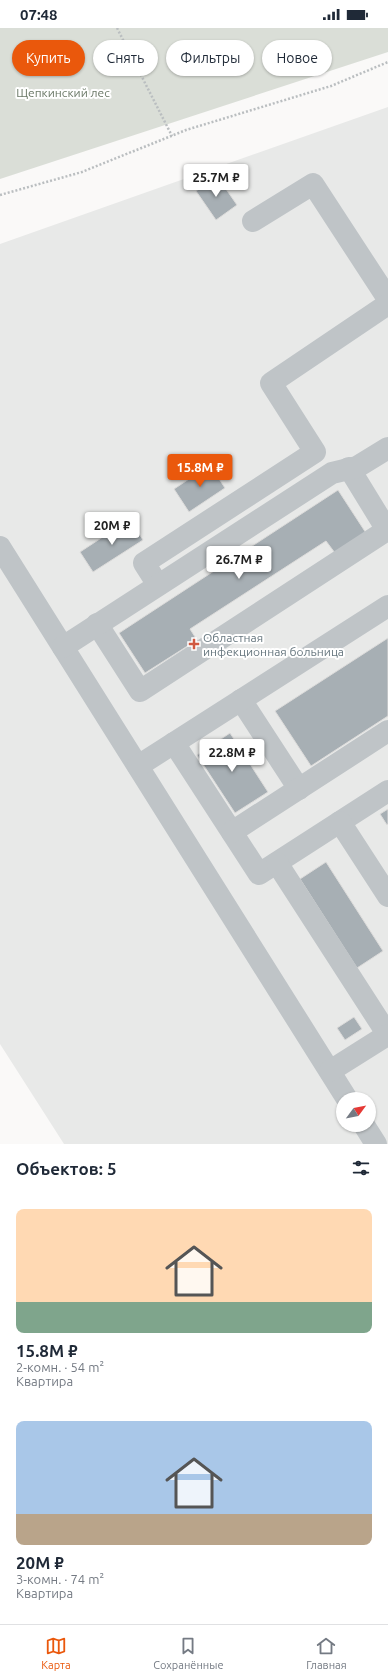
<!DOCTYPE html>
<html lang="ru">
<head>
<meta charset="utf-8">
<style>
	:root { --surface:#fff; --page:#f2f2f3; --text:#1f2937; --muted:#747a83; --line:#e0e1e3; --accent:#ea580c }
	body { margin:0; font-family:Ubuntu,sans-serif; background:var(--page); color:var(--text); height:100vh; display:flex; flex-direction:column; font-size:15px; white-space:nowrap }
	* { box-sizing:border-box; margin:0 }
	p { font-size:13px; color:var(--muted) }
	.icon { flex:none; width:22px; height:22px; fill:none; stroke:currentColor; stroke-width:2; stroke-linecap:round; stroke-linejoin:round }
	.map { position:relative; height:1116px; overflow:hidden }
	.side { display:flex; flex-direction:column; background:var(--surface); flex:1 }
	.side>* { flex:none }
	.banner { position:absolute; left:12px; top:12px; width:364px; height:36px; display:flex; gap:8px }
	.needle { width:26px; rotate:58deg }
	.fabs { position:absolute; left:336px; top:1064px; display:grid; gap:8px }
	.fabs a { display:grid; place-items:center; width:40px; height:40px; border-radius:50%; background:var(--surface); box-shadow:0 1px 3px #0004; font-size:20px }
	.price { position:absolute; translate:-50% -34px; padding:0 9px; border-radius:4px; background:#fff; color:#222; font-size:13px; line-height:26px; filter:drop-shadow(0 1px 2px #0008) }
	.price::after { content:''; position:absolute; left:50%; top:24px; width:12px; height:9px; margin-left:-6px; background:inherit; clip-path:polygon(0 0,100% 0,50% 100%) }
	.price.current { background:var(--accent); color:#fff }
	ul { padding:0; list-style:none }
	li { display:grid; align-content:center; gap:8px; height:212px; padding:0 16px }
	li span { display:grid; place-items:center; height:124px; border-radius:8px; color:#555 }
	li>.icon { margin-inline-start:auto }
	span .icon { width:72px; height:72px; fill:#fffc; stroke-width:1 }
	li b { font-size:17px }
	h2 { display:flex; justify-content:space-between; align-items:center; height:48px; padding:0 16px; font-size:17px }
	.pill { padding:0 14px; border-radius:18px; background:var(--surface); box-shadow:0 1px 3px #0004; font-size:14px; line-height:36px }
	.pill.current { background:var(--accent); color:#fff }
	.status { display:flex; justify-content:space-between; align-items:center; height:28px; padding:0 20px; background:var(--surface); direction:ltr }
	.status svg { height:11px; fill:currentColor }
	.dock { display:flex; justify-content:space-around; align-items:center; height:56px; border-top:1px solid var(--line); background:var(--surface); font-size:11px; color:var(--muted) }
	.dock a { display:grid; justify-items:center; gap:2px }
	.dock .current { color:var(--accent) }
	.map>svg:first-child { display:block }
	.built { fill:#e8e9e8; fill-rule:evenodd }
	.green { fill:#daded7 }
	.building { fill:#a7afb4; stroke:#dcdbda }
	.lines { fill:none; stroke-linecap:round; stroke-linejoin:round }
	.path { stroke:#babec0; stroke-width:2.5; stroke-dasharray:2 2; stroke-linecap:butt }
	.minor { stroke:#bfc4c7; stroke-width:22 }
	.poi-dot { fill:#d05a42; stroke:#fff; stroke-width:1.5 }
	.labels { text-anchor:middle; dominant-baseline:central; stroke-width:4; stroke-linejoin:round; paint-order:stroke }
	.park-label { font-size:12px; fill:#6a7866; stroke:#fff }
	.poi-label { font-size:12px; fill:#67777f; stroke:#fff; text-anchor:start }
</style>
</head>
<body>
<div class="status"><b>07:48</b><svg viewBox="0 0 49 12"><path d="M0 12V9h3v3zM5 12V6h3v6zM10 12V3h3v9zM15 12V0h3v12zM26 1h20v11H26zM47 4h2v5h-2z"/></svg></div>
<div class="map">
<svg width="388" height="1116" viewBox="0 0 388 1116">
	<rect width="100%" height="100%" fill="#faf9f8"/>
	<path class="built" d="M 388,79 L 388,1116 L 64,1116 L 0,1016 L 0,216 ZM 343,1071 L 369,1071 L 369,1097 L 343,1097 Z"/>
	<path class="green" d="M 0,0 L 388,0 L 388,24 L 0,151 Z"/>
	<g class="building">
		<path d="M 217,148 L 237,177 L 216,192 L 196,163 Z"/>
		<path d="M 210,437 L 225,460 L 189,484 L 174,461 Z"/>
		<path d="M 338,462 L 366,505 L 335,525 L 326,513 L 190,601 L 197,612 L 145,645 L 119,605 Z"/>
		<path d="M 130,491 L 143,512 L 93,544 L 80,524 Z"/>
		<path d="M 388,610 L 388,688 L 311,738 L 275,683 Z"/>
		<path d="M 230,705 L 268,764 L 235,785 L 197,727 Z"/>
		<path d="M 388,781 L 388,796 L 387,797 L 380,786 Z"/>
		<path d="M 326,834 L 383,923 L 357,940 L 300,851 Z"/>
		<path d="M 354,989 L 362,1001 L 345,1012 L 337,1000 Z"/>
	</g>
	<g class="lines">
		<g class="path">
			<path d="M 117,0 L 172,108"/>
			<path d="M 0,167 L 82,144 L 186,102 L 331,58 L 388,34"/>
		</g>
		<g class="minor">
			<path d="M 253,193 L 313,156 L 388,271"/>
			<path d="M 0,519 L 347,1071"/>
			<path d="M 158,557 L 144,535 L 315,424 L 271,355 L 388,276"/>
			<path d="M 97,596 L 140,663 L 387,502 L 349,440"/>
			<path d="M 63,619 L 332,445 L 357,439 L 388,420"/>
			<path d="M 241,672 L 299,761"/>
			<path d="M 174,715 L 259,846 L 388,763"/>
			<path d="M 138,738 L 388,578"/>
			<path d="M 340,794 L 388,868"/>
			<path d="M 232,804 L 388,703"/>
			<path d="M 277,835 L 388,1007"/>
			<path d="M 330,1043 L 387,1007"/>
			<path d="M 364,1097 L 376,1116"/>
		</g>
	</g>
	<path class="poi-dot" d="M192 610h4v4h4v4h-4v4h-4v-4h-4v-4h4z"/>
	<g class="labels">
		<g class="park-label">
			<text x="63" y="64">Щепкинский лес</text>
		</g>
		<g class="poi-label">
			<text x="203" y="609">Областная<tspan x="203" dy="14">инфекционная больница</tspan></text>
		</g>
	</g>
</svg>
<div class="fabs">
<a><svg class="needle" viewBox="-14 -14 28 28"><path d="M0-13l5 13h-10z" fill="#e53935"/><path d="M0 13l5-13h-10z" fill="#747a83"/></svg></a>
</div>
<b class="price" style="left:216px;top:170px">25.7M ₽</b>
<b class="price current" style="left:200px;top:460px">15.8M ₽</b>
<b class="price" style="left:112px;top:518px">20M ₽</b>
<b class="price" style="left:239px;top:552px">26.7M ₽</b>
<b class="price" style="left:232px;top:745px">22.8M ₽</b>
<div class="banner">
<a class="pill current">Купить</a>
<a class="pill">Снять</a>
<a class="pill">Фильтры</a>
<a class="pill">Новое</a>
</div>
</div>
<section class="side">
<h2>Объектов: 5<svg class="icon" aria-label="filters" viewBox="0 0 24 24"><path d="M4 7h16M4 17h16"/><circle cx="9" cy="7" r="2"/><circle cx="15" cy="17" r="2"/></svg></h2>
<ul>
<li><span style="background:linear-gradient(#ffd9b3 75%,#7fa58c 0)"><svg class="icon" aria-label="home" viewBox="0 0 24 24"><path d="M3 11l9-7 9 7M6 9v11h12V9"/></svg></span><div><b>15.8M ₽</b><p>2-комн. · 54 m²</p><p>Квартира</p></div></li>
<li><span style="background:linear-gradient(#a9c7e8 75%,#b9a48a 0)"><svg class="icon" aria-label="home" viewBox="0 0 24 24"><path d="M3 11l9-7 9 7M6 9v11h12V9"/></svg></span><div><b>20M ₽</b><p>3-комн. · 74 m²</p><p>Квартира</p></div></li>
</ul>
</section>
<nav class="dock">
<a class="current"><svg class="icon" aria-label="map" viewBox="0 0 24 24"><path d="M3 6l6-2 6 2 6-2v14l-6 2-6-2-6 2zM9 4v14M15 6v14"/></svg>Карта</a>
<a><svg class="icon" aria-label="saved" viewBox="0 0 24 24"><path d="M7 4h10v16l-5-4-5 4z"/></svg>Сохранённые</a>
<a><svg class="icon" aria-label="home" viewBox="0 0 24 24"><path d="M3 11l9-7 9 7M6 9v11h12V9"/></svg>Главная</a>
</nav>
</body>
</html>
